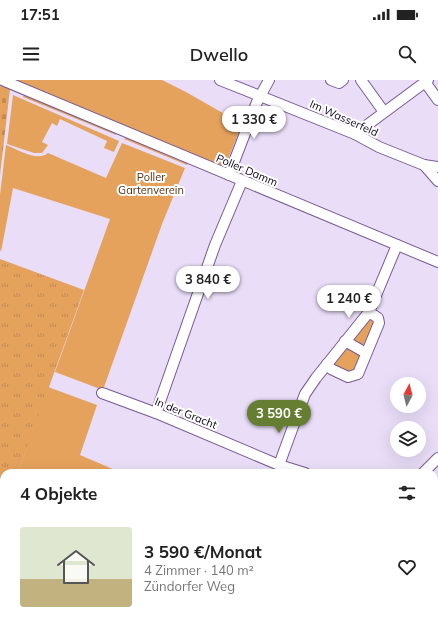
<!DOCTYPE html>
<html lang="de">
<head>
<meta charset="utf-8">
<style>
	:root { --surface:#fff; --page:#f6f6f6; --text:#222; --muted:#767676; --accent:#657e31 }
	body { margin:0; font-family:Mulish,sans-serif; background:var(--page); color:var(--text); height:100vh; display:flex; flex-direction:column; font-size:15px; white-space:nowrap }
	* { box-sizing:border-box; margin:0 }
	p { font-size:13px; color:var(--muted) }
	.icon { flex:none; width:22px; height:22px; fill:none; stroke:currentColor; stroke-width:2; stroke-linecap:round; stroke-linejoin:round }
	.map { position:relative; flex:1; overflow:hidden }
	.side { position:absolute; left:0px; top:389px; width:438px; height:156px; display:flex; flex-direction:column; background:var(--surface); border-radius:12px 12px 0 0; box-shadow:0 4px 16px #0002 }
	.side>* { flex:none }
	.needle { width:26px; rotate:7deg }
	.fabs { position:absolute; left:390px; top:297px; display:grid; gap:8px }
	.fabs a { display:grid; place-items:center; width:36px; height:36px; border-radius:50%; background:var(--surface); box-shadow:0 4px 16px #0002; font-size:20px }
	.price { position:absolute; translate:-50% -34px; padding:0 9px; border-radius:14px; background:#fff; color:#222; font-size:13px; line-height:26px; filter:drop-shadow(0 1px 2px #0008) }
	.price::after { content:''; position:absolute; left:50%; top:24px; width:12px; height:9px; margin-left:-6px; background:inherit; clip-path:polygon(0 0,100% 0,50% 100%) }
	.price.on { background:var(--accent); color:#fff }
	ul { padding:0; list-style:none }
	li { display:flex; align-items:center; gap:12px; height:100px; padding:0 20px }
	li span { display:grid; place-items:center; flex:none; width:112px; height:80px; border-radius:4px; color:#555 }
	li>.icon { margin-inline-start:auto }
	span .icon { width:48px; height:48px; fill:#fffc; stroke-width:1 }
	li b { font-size:17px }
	h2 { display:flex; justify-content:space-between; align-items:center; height:48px; padding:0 20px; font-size:17px }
	.status { display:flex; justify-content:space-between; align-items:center; height:28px; padding:0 20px; background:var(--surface); direction:ltr }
	.status svg { height:11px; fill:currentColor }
	header { display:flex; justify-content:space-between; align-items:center; height:52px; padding:0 20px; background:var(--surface); font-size:18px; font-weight:600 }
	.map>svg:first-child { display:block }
	.green { fill:#e5a25d }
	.cemetery { fill:url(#cemetery-stones) }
	.park { fill:url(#park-tufts) }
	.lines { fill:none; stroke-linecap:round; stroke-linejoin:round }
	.street-casing { stroke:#775b96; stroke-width:12 }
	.street { stroke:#fff; stroke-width:10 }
	.labels { text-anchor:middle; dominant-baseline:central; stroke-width:4; stroke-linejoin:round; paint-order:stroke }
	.street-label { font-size:11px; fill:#12071d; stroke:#fff }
	.park-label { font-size:11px; fill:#52310b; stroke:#fff }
</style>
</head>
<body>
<div class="status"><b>17:51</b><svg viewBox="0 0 49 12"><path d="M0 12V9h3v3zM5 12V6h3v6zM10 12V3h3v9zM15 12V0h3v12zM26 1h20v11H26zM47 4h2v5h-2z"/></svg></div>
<header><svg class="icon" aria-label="menu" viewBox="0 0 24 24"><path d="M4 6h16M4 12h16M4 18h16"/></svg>Dwello<svg class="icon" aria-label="search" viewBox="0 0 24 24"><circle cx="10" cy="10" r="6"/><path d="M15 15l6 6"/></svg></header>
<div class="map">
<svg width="438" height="545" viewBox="0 0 438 545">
	<defs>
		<pattern id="cemetery-stones" width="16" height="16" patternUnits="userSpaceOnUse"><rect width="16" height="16" fill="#e5a25d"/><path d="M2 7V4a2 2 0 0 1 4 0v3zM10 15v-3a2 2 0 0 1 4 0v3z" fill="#c38a50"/></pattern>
		<pattern id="park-tufts" width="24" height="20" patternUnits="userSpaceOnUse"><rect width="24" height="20" fill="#e5a25d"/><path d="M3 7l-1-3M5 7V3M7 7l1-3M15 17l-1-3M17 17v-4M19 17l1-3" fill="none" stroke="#c38a50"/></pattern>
	</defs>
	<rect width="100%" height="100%" fill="#e9ddf8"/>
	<g class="green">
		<path d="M 13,0 L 162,0 L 186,12 L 242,44 L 225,87 L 224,87 Z"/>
		<path d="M 24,13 L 116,52 L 116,55 L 23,17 Z"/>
		<path d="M 13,15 L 119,61 L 114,72 L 104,68 L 107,61 L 60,39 L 57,46 L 52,43 L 42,62 L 48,65 L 42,73 L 34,73 L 7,64 Z"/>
		<path d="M 127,57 L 188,83 L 187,85 L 124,59 Z"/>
		<path d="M 122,63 L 185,88 L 162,144 L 103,310 L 55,292 L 110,139 L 13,108 L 1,172 L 0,169 L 0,115 L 6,65 C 19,70 37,82 48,73 L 106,98 Z"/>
		<path d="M 370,237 L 375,241 L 364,266 L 362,267 L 353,261 L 354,255 Z"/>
		<path d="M 348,267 L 361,276 L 355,291 L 350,294 L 333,285 C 334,277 342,269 348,267 Z"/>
		<path d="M 48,307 L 97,325 L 80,375 L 122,393 L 18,393 Z"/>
		<path d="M 4,444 L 4,519 L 0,518 Z"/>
		<path d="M 48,541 L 348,541 L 345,545 L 56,545 Z"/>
	</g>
	<path class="cemetery" d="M 0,6 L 10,9 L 0,95 Z"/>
	<path class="park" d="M 0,179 L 84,210 L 18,393 L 4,393 L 4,444 L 0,518 Z"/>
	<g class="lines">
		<defs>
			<g id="street">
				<path d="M 2,0 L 438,182"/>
				<path d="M 220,0 L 355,54 L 379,67 L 424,85 L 438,87"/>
				<path d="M 331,0 L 339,3 L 343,0"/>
				<path d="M 361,0 L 384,32"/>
				<path d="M 425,2 L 438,20"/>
				<path d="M 355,54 L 428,0"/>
				<path d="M 424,85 L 438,101"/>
				<path d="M 229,95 L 257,22 L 269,0"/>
				<path d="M 345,261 L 366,273"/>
				<path d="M 327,284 L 331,289 L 348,297 L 358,294 L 379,243 L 378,238 L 369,232"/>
				<path d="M 102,313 L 156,333 L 279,385 L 305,393"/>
				<path d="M 156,333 L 215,165 L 242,101"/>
				<path d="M 279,385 L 305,314 L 316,298 L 369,232 L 397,165"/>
				<path d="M 423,393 L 438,378"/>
			</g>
		</defs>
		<use href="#street" class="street-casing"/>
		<use href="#street" class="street"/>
	</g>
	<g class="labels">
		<g class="street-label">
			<text transform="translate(344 38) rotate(24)">Im Wasserfeld</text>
			<text transform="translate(247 90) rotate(23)">Poller Damm</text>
			<text transform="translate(186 333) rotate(22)">In der Gracht</text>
		</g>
		<g class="park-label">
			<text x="151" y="97">Poller<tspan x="151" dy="13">Gartenverein</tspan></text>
		</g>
	</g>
</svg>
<div class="fabs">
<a><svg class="needle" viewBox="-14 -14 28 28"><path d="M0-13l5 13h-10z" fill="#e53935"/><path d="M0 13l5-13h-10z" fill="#767676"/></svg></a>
<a><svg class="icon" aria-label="layers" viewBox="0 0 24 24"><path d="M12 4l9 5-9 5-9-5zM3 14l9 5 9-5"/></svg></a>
</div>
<b class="price" style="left:254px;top:60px">1 330 €</b>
<b class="price" style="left:208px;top:220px">3 840 €</b>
<b class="price" style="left:349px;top:239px">1 240 €</b>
<b class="price on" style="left:279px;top:354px">3 590 €</b>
<section class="side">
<h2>4 Objekte<svg class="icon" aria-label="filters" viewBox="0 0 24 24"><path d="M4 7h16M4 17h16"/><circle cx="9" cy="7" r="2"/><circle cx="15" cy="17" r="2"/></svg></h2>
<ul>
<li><span style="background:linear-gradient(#dfe7d0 65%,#c2b280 0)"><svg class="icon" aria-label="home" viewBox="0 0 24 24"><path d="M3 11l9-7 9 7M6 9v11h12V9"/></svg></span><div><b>3 590 €/Monat</b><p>4 Zimmer · 140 m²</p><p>Zündorfer Weg</p></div><svg class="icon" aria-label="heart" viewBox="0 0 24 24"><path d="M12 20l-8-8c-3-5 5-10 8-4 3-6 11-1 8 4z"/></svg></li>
</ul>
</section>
</div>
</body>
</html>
